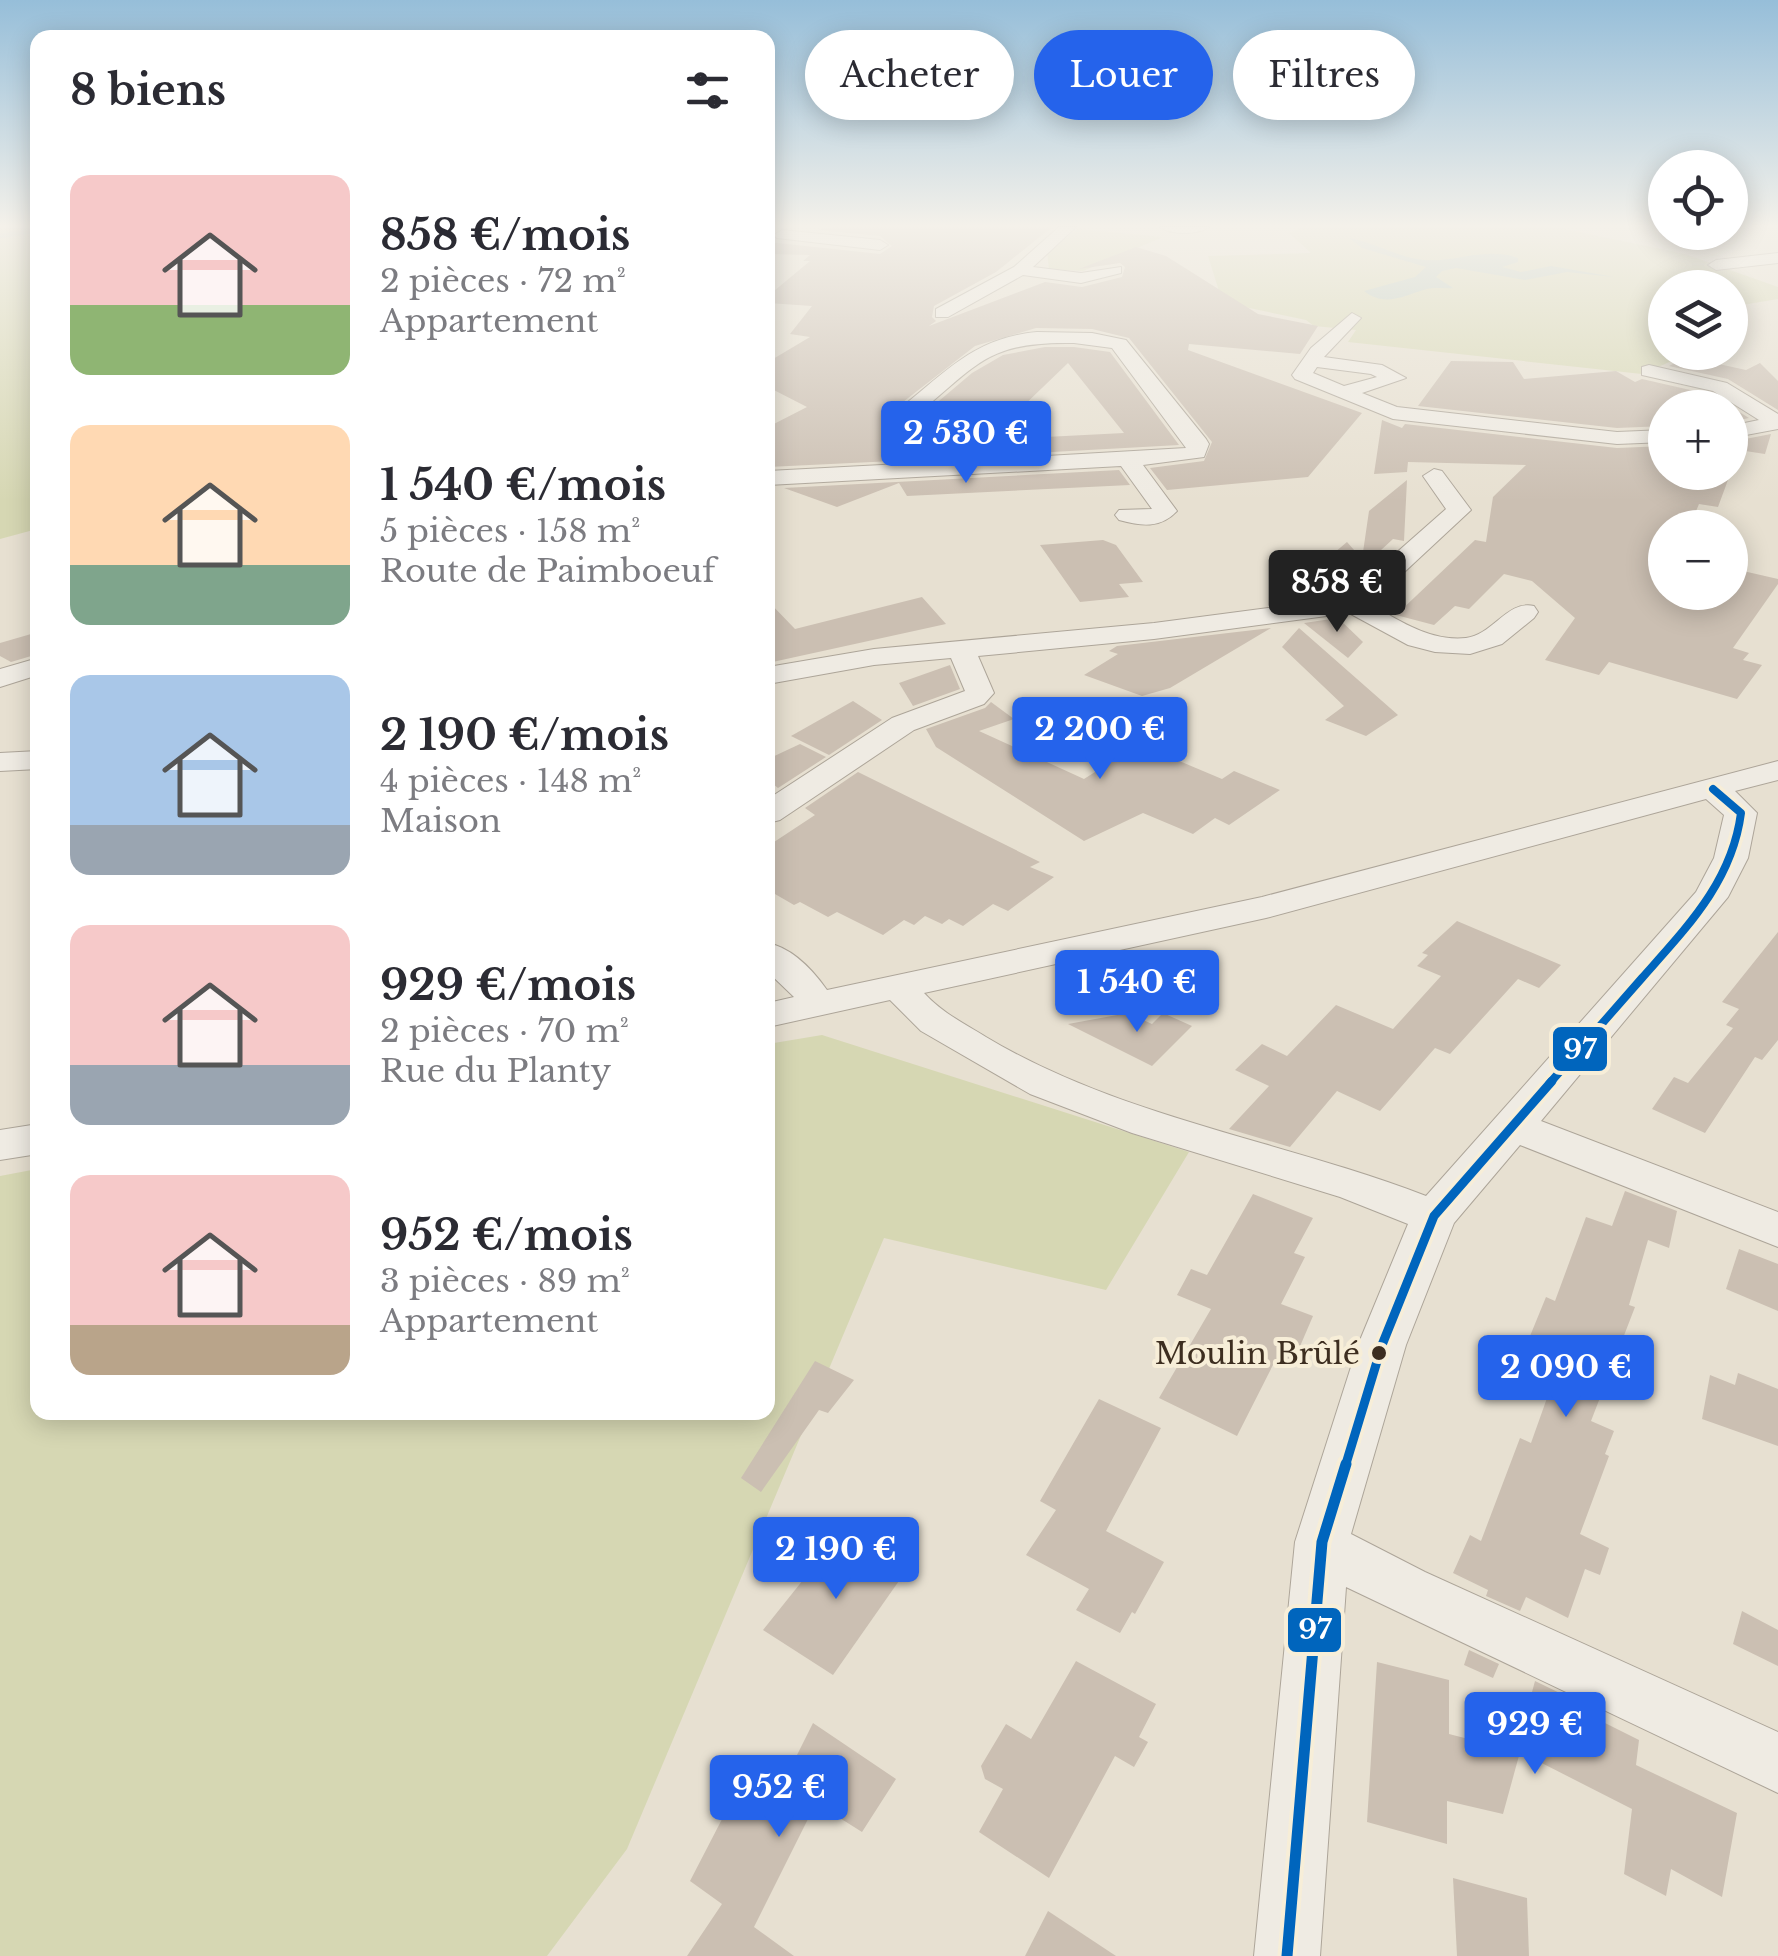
<!DOCTYPE html>
<html lang="fr">
<head>
<meta charset="utf-8">
<style>
	:root { --surface:#fff; --page:#f2f2f3; --text:#2b2b33; --muted:#7c7c81; --accent:#2563eb }
	body { margin:0; font-family:"Libre Baskerville",serif; background:var(--page); color:var(--text); height:100vh; display:flex; flex-direction:column; font-size:38px; white-space:nowrap }
	* { box-sizing:border-box; margin:0 }
	p { font-size:32px; color:var(--muted) }
	.icon { flex:none; width:55px; height:55px; fill:none; stroke:currentColor; stroke-width:2; stroke-linecap:round; stroke-linejoin:round }
	.map { position:relative; flex:1; overflow:hidden }
	.drawer { position:absolute; left:30px; top:30px; width:745px; height:1390px; display:flex; flex-direction:column; background:var(--surface); border-radius:20px; box-shadow:0 5px 25px #0003 }
	.drawer>* { flex:none }
	.banner { position:absolute; left:805px; top:30px; width:822px; height:90px; display:flex; gap:20px }
	.tools { position:absolute; left:1648px; top:150px; display:grid; gap:20px }
	.tools a { display:grid; place-items:center; width:100px; height:100px; border-radius:50%; background:var(--surface); box-shadow:0 5px 25px #0003; font-size:50px }
	.price { position:absolute; translate:-50% -85px; padding:0 22px; border-radius:10px; background:var(--accent); color:#fff; font-size:32px; line-height:65px; filter:drop-shadow(0 2px 5px #0008) }
	.price::after { content:''; position:absolute; left:50%; top:60px; width:30px; height:22px; margin-left:-15px; background:inherit; clip-path:polygon(0 0,100% 0,50% 100%) }
	.price.on { background:#222; color:#fff }
	ul { padding:0; list-style:none }
	li { display:flex; align-items:center; gap:30px; height:250px; padding:0 40px }
	li span { display:grid; place-items:center; flex:none; width:280px; height:200px; border-radius:20px; color:#555 }
	li>.icon { margin-inline-start:auto }
	span .icon { width:120px; height:120px; fill:#fffc; stroke-width:1 }
	li b { font-size:42px }
	h2 { display:flex; justify-content:space-between; align-items:center; height:120px; padding:0 40px; font-size:42px }
	.pill { padding:0 35px; border-radius:45px; background:var(--surface); box-shadow:0 5px 25px #0003; font-size:35px; line-height:90px }
	.pill.on { background:var(--accent); color:#fff }
	.map>svg:first-child { display:block }
	.green { fill:#d6d7b3 }
	.water { fill:#bcccc2 }
	.lines { fill:none; stroke-linecap:round; stroke-linejoin:round }
	.stream { stroke:#bcccc2; stroke-width:5 }
	.building { fill:#cbbfb2; fill-rule:evenodd }
	.minor-casing { stroke:#ada599; stroke-width:2 }
	.minor { fill:#efebe3; fill-rule:evenodd }
	.bus-1-far2-casing { stroke:#f7eed8; stroke-width:15 }
	.bus-1-far1-casing { stroke:#f7eed8; stroke-width:16 }
	.bus-1-casing { stroke:#f7eed8; stroke-width:19 }
	.bus-1-far2 { stroke:#0065bd; stroke-width:8 }
	.bus-1-far1 { stroke:#0065bd; stroke-width:9 }
	.bus-1 { stroke:#0065bd; stroke-width:11 }
	.bus-dot { fill:#3d2e20; stroke:#f7eed8; stroke-width:4 }
	.labels { text-anchor:middle; dominant-baseline:central; stroke-width:8; stroke-linejoin:round; paint-order:stroke }
	.near-bus-label { font-size:30px; fill:#3d2e20; stroke:#f7eed8; text-anchor:end }
	.line-badge { stroke:#f7eed8; stroke-width:4 }
	.badge-label { font-size:28px; text-anchor:middle; font-weight:bold; fill:#fff }
</style>
</head>
<body>
<div class="map">
<svg width="1778" height="1956" viewBox="0 0 1778 1956">
	<rect width="100%" height="100%" fill="#e7e0d1"/>
	<g class="green">
		<path d="M 37,227 L 37,529 L 0,539 L 0,229 Z"/>
		<path d="M 1302,227 L 1555,227 L 1685,254 L 1778,287 L 1778,299 L 1730,307 L 1730,288 L 1665,288 L 1665,352 L 1690,353 L 1642,374 L 1348,342 L 1356,330 L 1314,326 L 1306,320 L 1206,299 L 1219,291 L 1208,256 L 1311,253 L 1289,233 Z"/>
		<path d="M 1078,229 L 1163,237 L 1083,271 L 1049,269 L 1047,252 Z"/>
		<path d="M 822,1035 L 1189,1152 L 1106,1290 L 884,1238 L 627,1849 L 547,1956 L 0,1956 L 0,1176 L 37,1169 L 38,1412 L 768,1412 L 768,1044 Z"/>
	</g>
	<path class="water" d="M 1349,238 C 1374,242 1396,257 1424,260 C 1456,263 1485,246 1518,258 L 1518,262 L 1502,267 L 1521,272 L 1551,266 L 1614,277 L 1567,272 L 1525,280 L 1456,268 L 1442,271 L 1436,277 L 1453,288 C 1446,289 1435,287 1427,289 C 1404,295 1386,308 1364,291 L 1415,277 L 1426,267 L 1362,248 Z"/>
	<g class="lines">
		<path class="stream" d="M 0,236 L 38,230"/>
	</g>
	<g class="building">
		<path d="M 832,227 L 1052,227 L 996,272 L 934,306 L 932,317 L 936,321 L 929,326 L 1045,282 L 1082,287 L 1122,277 L 1125,267 L 1120,263 L 1079,269 L 1136,247 L 1166,256 L 1258,314 L 1318,326 L 1300,354 L 1189,344 L 1188,350 L 1362,413 L 1308,477 L 1167,490 L 1150,468 L 1204,461 L 1212,442 L 1129,338 L 1092,329 L 1036,328 L 975,346 L 894,409 L 891,417 L 914,460 L 768,467 L 768,427 L 807,407 L 768,387 L 768,362 L 810,337 L 790,334 L 812,306 L 768,303 L 768,296 L 810,261 L 803,261 L 810,255 L 768,254 L 768,242 L 880,254 L 892,246 L 880,236 L 818,230 Z"/>
		<path d="M 1074,347 L 1110,352 L 1179,445 L 943,458 L 920,417 L 972,373 L 1003,355 L 1045,347 ZM 1068,363 L 1124,433 L 988,440 Z"/>
		<path d="M 1687,357 L 1746,370 L 1760,363 L 1778,381 L 1778,410 L 1728,379 L 1669,366 Z"/>
		<path d="M 1451,361 L 1513,362 L 1524,379 L 1616,371 L 1635,382 L 1642,379 L 1712,395 L 1749,418 L 1730,422 L 1730,408 L 1665,408 L 1665,426 L 1617,428 L 1418,406 Z"/>
		<path d="M 1382,420 L 1402,428 L 1405,424 L 1617,448 L 1665,446 L 1665,472 L 1730,472 L 1730,442 L 1771,434 L 1765,454 L 1739,450 L 1718,507 L 1699,504 L 1694,516 L 1679,513 L 1671,528 L 1665,528 L 1665,592 L 1730,592 L 1730,568 L 1778,579 L 1778,584 L 1733,648 L 1749,653 L 1743,660 L 1762,665 L 1737,699 L 1609,662 L 1599,675 L 1545,660 L 1575,618 L 1532,581 L 1504,574 L 1469,609 L 1455,606 L 1434,625 L 1396,615 L 1475,540 L 1486,542 L 1493,497 L 1526,465 L 1408,462 L 1407,472 L 1374,474 Z"/>
		<path d="M 1119,470 L 1130,485 L 907,496 L 899,483 L 837,507 L 784,488 Z"/>
		<path d="M 1407,480 L 1404,541 L 1393,539 L 1331,596 L 1311,592 L 1317,598 L 1277,601 L 1347,542 L 1362,559 L 1369,511 Z"/>
		<path d="M 1103,540 L 1116,545 L 1143,582 L 1119,584 L 1129,597 L 1080,602 L 1040,545 Z"/>
		<path d="M 922,597 L 946,624 L 768,663 L 768,601 L 795,629 Z"/>
		<path d="M 1338,618 L 1363,642 L 1348,658 L 1304,623 Z"/>
		<path d="M 1271,628 L 1170,688 L 1142,696 L 1084,675 L 1118,654 L 1109,651 L 1117,646 Z"/>
		<path d="M 1299,628 L 1398,715 L 1366,736 L 1325,720 L 1344,706 L 1282,647 Z"/>
		<path d="M 38,632 L 38,654 L 11,662 L 0,656 L 0,643 Z"/>
		<path d="M 950,665 L 960,689 L 913,706 L 899,683 Z"/>
		<path d="M 853,701 L 882,720 L 829,755 L 791,736 Z"/>
		<path d="M 991,702 L 1014,719 L 979,731 L 1084,779 L 1139,744 L 1222,779 L 1234,771 L 1280,790 L 1229,825 L 1215,818 L 1193,834 L 1143,813 L 1084,841 L 936,747 L 926,729 L 985,708 Z"/>
		<path d="M 800,744 L 826,757 L 778,788 L 768,780 L 768,759 Z"/>
		<path d="M 858,772 L 1040,862 L 1030,867 L 1054,877 L 1008,911 L 993,904 L 963,926 L 949,919 L 942,924 L 925,916 L 914,925 L 904,920 L 883,935 L 837,912 L 828,917 L 800,902 L 794,905 L 768,890 L 768,846 L 815,815 L 805,808 Z"/>
		<path d="M 1457,921 L 1561,965 L 1539,988 L 1518,979 L 1450,1054 L 1435,1048 L 1380,1111 L 1337,1091 L 1290,1147 L 1229,1129 L 1269,1086 L 1235,1070 L 1262,1044 L 1287,1056 L 1336,1005 L 1393,1029 L 1441,976 L 1417,966 L 1428,955 L 1422,953 Z"/>
		<path d="M 1778,932 L 1778,1040 L 1762,1060 L 1755,1057 L 1705,1133 L 1652,1109 L 1674,1077 L 1688,1083 L 1733,1028 L 1726,1025 L 1739,1009 L 1722,1002 Z"/>
		<path d="M 1128,1013 L 1152,1024 L 1163,1013 L 1192,1026 L 1152,1066 L 1068,1024 Z"/>
		<path d="M 1625,1191 L 1677,1211 L 1669,1248 L 1648,1240 L 1629,1305 L 1635,1307 L 1591,1421 L 1614,1431 L 1605,1454 L 1609,1456 L 1580,1534 L 1609,1548 L 1600,1575 L 1585,1569 L 1568,1618 L 1526,1597 L 1520,1611 L 1486,1596 L 1488,1590 L 1453,1573 L 1470,1535 L 1481,1541 L 1520,1438 L 1531,1443 L 1552,1384 L 1517,1368 L 1546,1297 L 1555,1301 L 1586,1217 L 1612,1226 Z"/>
		<path d="M 1253,1194 L 1313,1218 L 1294,1253 L 1305,1257 L 1281,1304 L 1313,1316 L 1292,1365 L 1276,1359 L 1237,1436 L 1159,1398 L 1211,1309 L 1177,1295 L 1191,1269 L 1207,1275 Z"/>
		<path d="M 1739,1249 L 1778,1264 L 1778,1311 L 1726,1289 Z"/>
		<path d="M 815,1361 L 854,1380 L 828,1413 L 819,1410 L 761,1492 L 741,1478 Z"/>
		<path d="M 1738,1373 L 1778,1389 L 1778,1446 L 1702,1419 L 1710,1375 L 1735,1385 Z"/>
		<path d="M 1099,1399 L 1161,1428 L 1106,1531 L 1164,1562 L 1135,1614 L 1132,1612 L 1120,1633 L 1076,1610 L 1089,1589 L 1026,1555 L 1056,1510 L 1040,1501 Z"/>
		<path d="M 843,1530 L 908,1568 L 833,1675 L 763,1630 Z"/>
		<path d="M 1742,1611 L 1778,1630 L 1778,1666 L 1733,1644 Z"/>
		<path d="M 1469,1650 L 1499,1664 L 1493,1678 L 1464,1665 Z"/>
		<path d="M 1076,1661 L 1156,1704 L 1139,1737 L 1148,1742 L 1134,1767 L 1115,1756 L 1049,1878 L 979,1832 L 1003,1789 L 985,1779 L 981,1766 L 1006,1724 L 1031,1739 Z"/>
		<path d="M 1377,1662 L 1449,1680 L 1449,1734 L 1519,1752 L 1516,1751 L 1535,1681 L 1603,1714 L 1601,1721 L 1639,1740 L 1636,1765 L 1737,1813 L 1722,1897 L 1671,1869 L 1666,1896 L 1624,1874 L 1632,1809 L 1520,1752 L 1503,1814 L 1447,1801 L 1447,1844 L 1367,1822 Z"/>
		<path d="M 813,1723 L 896,1779 L 862,1832 L 816,1803 L 754,1927 L 794,1956 L 687,1956 L 722,1904 L 690,1881 L 734,1796 L 768,1813 Z"/>
		<path d="M 1453,1878 L 1527,1898 L 1529,1956 L 1457,1956 Z"/>
		<path d="M 1048,1911 L 1116,1956 L 1025,1956 Z"/>
	</g>
	<g class="lines">
		<defs>
			<g id="minor">
				<path d="M 1059,227 L 1076,227 L 1033,267 L 1081,273 L 1121,267 L 1121,273 L 1081,283 L 1023,275 L 948,317 L 936,317 L 936,309 L 1014,267 Z"/>
				<path d="M 1160,227 L 1209,227 C 1198,235 1171,235 1160,227 Z"/>
				<path d="M 782,230 L 880,240 L 888,245 L 880,250 L 777,238 L 774,235 Z"/>
				<path d="M 1778,253 L 1778,263 L 1716,270 L 1708,265 L 1716,260 Z"/>
				<path d="M 1352,313 L 1361,318 L 1324,357 L 1382,365 L 1406,378 L 1362,393 L 1397,407 L 1617,432 L 1665,430 L 1665,442 L 1617,444 L 1393,419 L 1295,379 L 1292,375 L 1311,348 ZM 1317,367 L 1371,374 L 1377,377 L 1344,386 L 1313,373 Z"/>
				<path d="M 1037,332 L 1092,333 L 1126,340 L 1206,439 L 1209,444 L 1204,457 L 1143,465 L 1177,511 C 1160,529 1141,526 1119,520 L 1115,515 L 1119,510 L 1152,509 L 1121,466 L 768,485 L 768,471 L 920,463 L 894,415 L 897,411 C 945,373 973,338 1037,332 ZM 1074,343 L 1112,348 L 1186,448 L 941,462 L 915,416 C 978,365 986,341 1074,343 Z"/>
				<path d="M 1649,365 L 1727,383 L 1778,414 L 1778,429 L 1730,438 L 1730,426 L 1759,420 L 1713,391 L 1642,375 L 1642,367 Z"/>
				<path d="M 1434,469 L 1442,471 L 1471,510 L 1370,604 C 1398,620 1431,642 1466,638 C 1493,635 1507,600 1534,606 L 1538,612 L 1534,618 L 1502,644 L 1470,654 L 1435,652 L 1408,645 L 1349,613 L 1154,639 L 978,656 L 994,693 L 984,704 L 914,730 L 780,820 L 768,823 L 768,799 L 892,718 L 965,691 L 951,658 L 874,665 L 768,684 L 768,667 L 874,649 L 1154,623 L 1345,598 L 1446,509 L 1423,476 Z"/>
				<path d="M 38,658 L 38,675 L 0,687 L 0,669 Z"/>
				<path d="M 38,751 L 38,769 L 0,771 L 0,753 Z"/>
				<path d="M 1778,761 L 1778,780 L 1735,791 L 1757,813 L 1748,858 L 1728,897 L 1541,1121 L 1778,1212 L 1778,1247 L 1520,1145 L 1454,1223 L 1406,1345 L 1351,1534 L 1425,1572 L 1778,1732 L 1778,1793 L 1346,1587 L 1320,1956 L 1254,1956 L 1295,1542 L 1358,1345 L 1408,1224 L 1340,1197 L 1132,1133 L 1030,1094 L 921,1031 L 890,1000 L 768,1027 L 768,1003 L 794,997 L 768,972 L 768,943 C 792,948 813,970 827,990 L 1262,897 ZM 1706,799 L 1724,815 L 1714,858 L 1696,892 L 1426,1196 C 1281,1140 1121,1118 986,1037 C 965,1024 941,1012 924,993 L 1266,918 Z"/>
				<path d="M 38,1124 L 38,1154 L 0,1160 L 0,1130 Z"/>
			</g>
		</defs>
		<use href="#minor" class="minor-casing"/>
		<use href="#minor" class="minor"/>
		<defs>
			<path id="bus-1-far2" d="M 1549,1084 C 1580,1049 1611,1013 1642,978 C 1687,927 1732,882 1741,813 L 1713,789"/>
			<path id="bus-1-far1" d="M 1345,1467 L 1382,1345 L 1434,1216 L 1552,1081"/>
			<path id="bus-1" d="M 1287,1956 L 1322,1542 L 1346,1464"/>
		</defs>
		<use href="#bus-1-far2" class="bus-1-far2-casing"/>
		<use href="#bus-1-far1" class="bus-1-far1-casing"/>
		<use href="#bus-1" class="bus-1-casing"/>
		<use href="#bus-1-far2" class="bus-1-far2"/>
		<use href="#bus-1-far1" class="bus-1-far1"/>
		<use href="#bus-1" class="bus-1"/>
	</g>
	<linearGradient id="sky" x2="0" y2="1"><stop stop-color="#96bed9"/><stop offset="0.45" stop-color="#f4f1ea"/><stop offset="1" stop-color="#f4f1ea" stop-opacity="0"/></linearGradient>
	<rect width="1778" height="501" fill="url(#sky)"/>
	<circle class="bus-dot" cx="1379" cy="1353" r="9"/>
	<g class="labels">
		<g class="near-bus-label">
			<text x="1360" y="1353">Moulin Brûlé</text>
		</g>
	</g>
	<g class="line-badge">
		<rect x="1551" y="1025" width="58" height="48" rx="10" fill="#0065bd"/>
		<rect x="1286" y="1606" width="57" height="48" rx="10" fill="#0065bd"/>
	</g>
	<g class="badge-label">
		<text x="1580" y="1059">97</text>
		<text x="1315" y="1639">97</text>
	</g>
</svg>
<div class="tools">
<a><svg class="icon" aria-label="locate" viewBox="0 0 24 24"><circle cx="12" cy="12" r="6"/><path d="M12 2v4M12 18v4M2 12h4M18 12h4"/></svg></a>
<a><svg class="icon" aria-label="layers" viewBox="0 0 24 24"><path d="M12 4l9 5-9 5-9-5zM3 14l9 5 9-5"/></svg></a>
<a>+</a>
<a>−</a>
</div>
<b class="price" style="left:966px;top:486px">2 530 €</b>
<b class="price on" style="left:1337px;top:635px">858 €</b>
<b class="price" style="left:1100px;top:782px">2 200 €</b>
<b class="price" style="left:1137px;top:1035px">1 540 €</b>
<b class="price" style="left:1566px;top:1420px">2 090 €</b>
<b class="price" style="left:836px;top:1602px">2 190 €</b>
<b class="price" style="left:1535px;top:1777px">929 €</b>
<b class="price" style="left:779px;top:1840px">952 €</b>
<div class="banner">
<a class="pill">Acheter</a>
<a class="pill on">Louer</a>
<a class="pill">Filtres</a>
</div>
<section class="drawer">
<h2>8 biens<svg class="icon" aria-label="filters" viewBox="0 0 24 24"><path d="M4 7h16M4 17h16"/><circle cx="9" cy="7" r="2"/><circle cx="15" cy="17" r="2"/></svg></h2>
<ul>
<li><span style="background:linear-gradient(#f6c9c9 65%,#8fb573 0)"><svg class="icon" aria-label="home" viewBox="0 0 24 24"><path d="M3 11l9-7 9 7M6 9v11h12V9"/></svg></span><div><b>858 €/mois</b><p>2 pièces · 72 m²</p><p>Appartement</p></div></li>
<li><span style="background:linear-gradient(#ffd9b3 70%,#7fa58c 0)"><svg class="icon" aria-label="home" viewBox="0 0 24 24"><path d="M3 11l9-7 9 7M6 9v11h12V9"/></svg></span><div><b>1 540 €/mois</b><p>5 pièces · 158 m²</p><p>Route de Paimboeuf</p></div></li>
<li><span style="background:linear-gradient(#a9c7e8 75%,#9aa5b1 0)"><svg class="icon" aria-label="home" viewBox="0 0 24 24"><path d="M3 11l9-7 9 7M6 9v11h12V9"/></svg></span><div><b>2 190 €/mois</b><p>4 pièces · 148 m²</p><p>Maison</p></div></li>
<li><span style="background:linear-gradient(#f6c9c9 70%,#9aa5b1 0)"><svg class="icon" aria-label="home" viewBox="0 0 24 24"><path d="M3 11l9-7 9 7M6 9v11h12V9"/></svg></span><div><b>929 €/mois</b><p>2 pièces · 70 m²</p><p>Rue du Planty</p></div></li>
<li><span style="background:linear-gradient(#f6c9c9 75%,#b9a48a 0)"><svg class="icon" aria-label="home" viewBox="0 0 24 24"><path d="M3 11l9-7 9 7M6 9v11h12V9"/></svg></span><div><b>952 €/mois</b><p>3 pièces · 89 m²</p><p>Appartement</p></div></li>
</ul>
</section>
</div>
</body>
</html>
